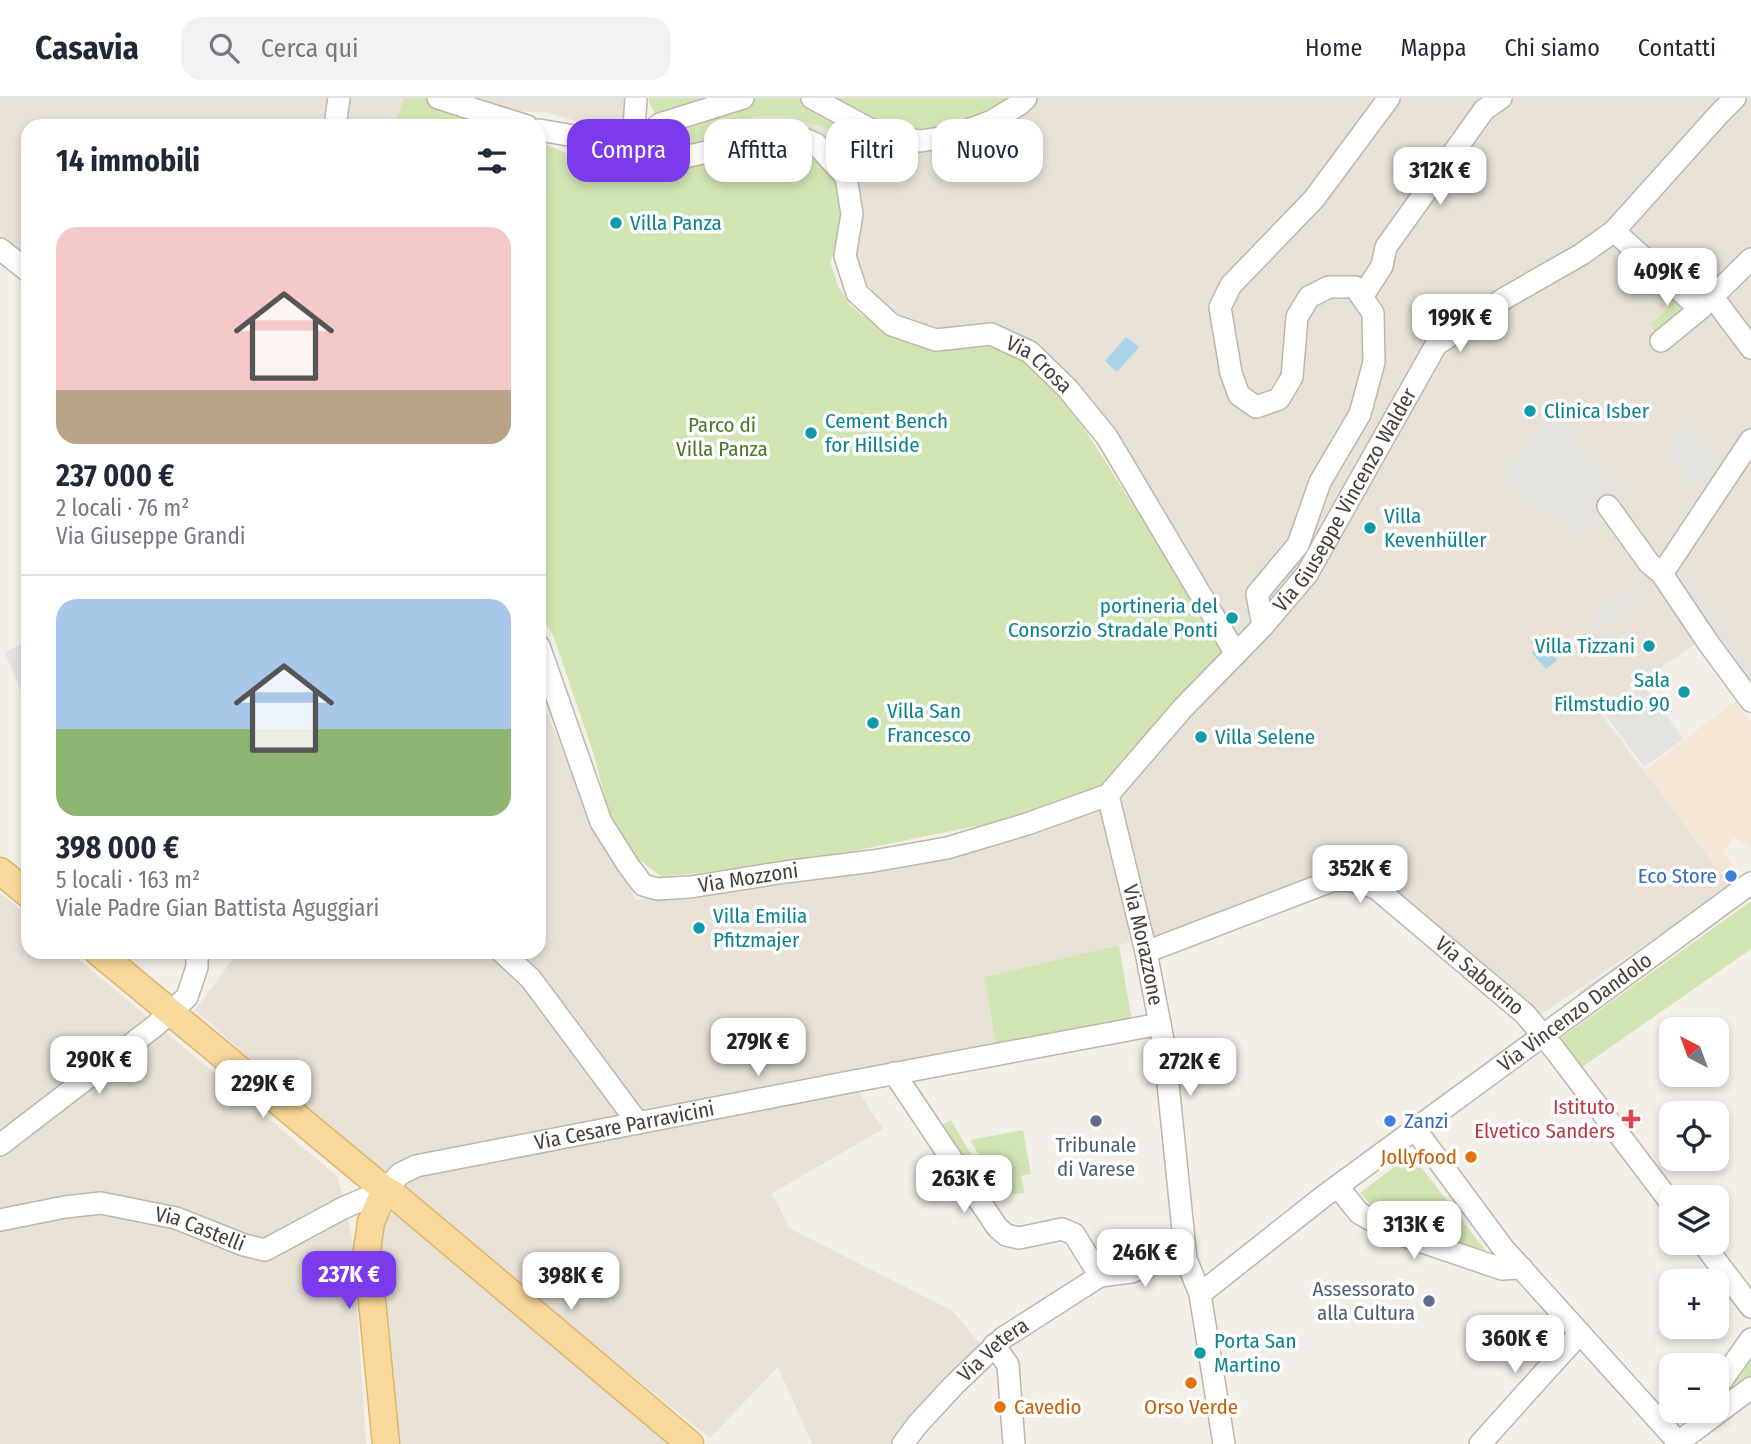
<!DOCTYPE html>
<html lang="it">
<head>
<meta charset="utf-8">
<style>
	:root { --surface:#fff; --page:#f2f2f3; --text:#1f2937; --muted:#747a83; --line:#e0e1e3; --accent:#7c3aed }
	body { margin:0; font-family:"Fira Sans Condensed",sans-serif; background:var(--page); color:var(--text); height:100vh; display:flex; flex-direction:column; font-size:26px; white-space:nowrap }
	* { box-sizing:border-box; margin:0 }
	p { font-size:23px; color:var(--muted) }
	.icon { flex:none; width:38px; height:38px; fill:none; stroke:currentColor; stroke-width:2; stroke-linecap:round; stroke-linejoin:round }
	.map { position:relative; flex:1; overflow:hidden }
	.panel { position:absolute; left:21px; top:21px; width:525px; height:840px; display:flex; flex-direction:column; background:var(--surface); border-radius:21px; box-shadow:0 4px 10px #0003 }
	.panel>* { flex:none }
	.guide { position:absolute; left:567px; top:21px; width:665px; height:63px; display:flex; gap:14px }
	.needle { width:46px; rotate:319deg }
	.buttons { position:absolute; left:1659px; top:919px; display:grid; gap:14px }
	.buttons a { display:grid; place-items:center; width:70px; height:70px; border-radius:14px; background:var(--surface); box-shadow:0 4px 10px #0003; font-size:35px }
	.price { position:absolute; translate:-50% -60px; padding:0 16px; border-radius:14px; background:#fff; color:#222; font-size:23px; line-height:46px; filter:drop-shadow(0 2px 4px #0008) }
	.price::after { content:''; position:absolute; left:50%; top:42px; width:21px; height:16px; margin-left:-10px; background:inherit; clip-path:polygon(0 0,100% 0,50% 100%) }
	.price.current { background:var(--accent); color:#fff }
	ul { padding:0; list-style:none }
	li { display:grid; align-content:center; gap:14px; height:371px; padding:0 35px }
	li+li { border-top:2px solid var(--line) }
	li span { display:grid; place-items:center; height:217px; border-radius:21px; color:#555 }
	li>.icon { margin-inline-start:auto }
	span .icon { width:126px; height:126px; fill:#fffc; stroke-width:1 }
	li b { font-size:30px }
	h2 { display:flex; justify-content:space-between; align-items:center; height:84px; padding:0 35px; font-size:30px }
	.chip { padding:0 24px; border-radius:21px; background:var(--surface); box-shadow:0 4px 10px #0003; font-size:24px; line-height:63px }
	.chip.current { background:var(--accent); color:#fff }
	header { display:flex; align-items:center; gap:42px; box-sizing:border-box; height:98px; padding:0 35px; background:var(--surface); border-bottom:2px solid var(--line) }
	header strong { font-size:33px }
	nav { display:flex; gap:38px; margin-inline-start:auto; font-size:24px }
	.search { width:490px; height:63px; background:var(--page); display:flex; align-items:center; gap:18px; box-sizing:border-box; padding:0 24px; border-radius:21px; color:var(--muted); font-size:26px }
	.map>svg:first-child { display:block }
	.residential { fill:#e7e1d6 }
	.commercial { fill:#f4e5d4 }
	.green { fill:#d1e5b3 }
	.parking { fill:#e4e2df }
	.water { fill:#a8d4ec }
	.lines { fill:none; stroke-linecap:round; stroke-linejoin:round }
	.minor-casing { stroke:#beb6ab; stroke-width:24 }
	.major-casing { stroke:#ddb56c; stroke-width:29 }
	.minor { stroke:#fff; stroke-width:21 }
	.major { stroke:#f9d99b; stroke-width:26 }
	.culture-dot { fill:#0f9aa8; stroke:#fff; stroke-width:2.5 }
	.shop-dot { fill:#3f7fe0; stroke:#fff; stroke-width:2.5 }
	.health-dot { fill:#e0444e; stroke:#fff; stroke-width:2.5 }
	.service-dot { fill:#5c6f8a; stroke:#fff; stroke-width:2.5 }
	.food-dot { fill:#e8710a; stroke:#fff; stroke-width:2.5 }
	.labels { text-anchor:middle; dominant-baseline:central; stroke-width:7; stroke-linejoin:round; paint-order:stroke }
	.culture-label { font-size:21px; fill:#0d838f; stroke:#fff; text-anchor:start }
	.street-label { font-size:21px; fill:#463f37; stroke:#fff }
	.park-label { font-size:21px; fill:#4c752d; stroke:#fff }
	.shop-label { font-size:21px; fill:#366cbe; stroke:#fff; text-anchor:end }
	.health-label { font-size:21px; fill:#be3a42; stroke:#fff; text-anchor:end }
	.service-label { font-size:21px; fill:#4e5e75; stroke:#fff }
	.food-label { font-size:21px; fill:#c56008; stroke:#fff; text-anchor:end }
</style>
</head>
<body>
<header>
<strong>Casavia</strong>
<div class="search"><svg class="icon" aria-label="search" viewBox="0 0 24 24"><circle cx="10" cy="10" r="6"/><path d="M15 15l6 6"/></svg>Cerca qui</div>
<nav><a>Home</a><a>Mappa</a><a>Chi siamo</a><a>Contatti</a></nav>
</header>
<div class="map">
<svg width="1751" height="1346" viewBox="0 0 1751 1346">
	<rect width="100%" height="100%" fill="#f3efe8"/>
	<g class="residential">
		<path d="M 0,0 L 404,0 L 393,28 L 28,28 L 28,166 L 0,146 Z"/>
		<path d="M 463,0 L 626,0 L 622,37 L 545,14 L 504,13 Z"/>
		<path d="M 1033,0 L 1505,0 L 1402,144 L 1509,0 L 1751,0 L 1751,594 L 1705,539 L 1599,613 L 1731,789 L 1537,919 L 1347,775 L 1152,845 L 1114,699 L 1236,556 L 1107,339 L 991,236 L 892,227 L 857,195 L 785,40 L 742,45 L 715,62 L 675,61 L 674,43 L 691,46 L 710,40 L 753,19 L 785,18 L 882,47 Z"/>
		<path d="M 545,612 L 620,773 L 636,802 L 805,776 L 1102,705 L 1131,844 L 984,879 L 997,950 L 849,979 L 883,1031 L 771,1096 L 777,1104 L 789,1130 L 953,1213 L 984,1251 L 898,1346 L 812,1346 L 778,1269 L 710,1340 L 389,1083 L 195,912 L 238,854 L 539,854 L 539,616 Z"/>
		<path d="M 0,795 L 28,818 L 28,854 L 70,854 L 338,1079 L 353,1145 L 366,1346 L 0,1346 Z"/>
		<path d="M 399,1111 L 680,1346 L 389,1346 L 374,1140 L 389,1118 Z"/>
	</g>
	<path class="commercial" d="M 1735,603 L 1751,624 L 1751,749 L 1732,739 L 1731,746 L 1723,752 L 1732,766 L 1721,775 L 1644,673 Z"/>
	<g class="green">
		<path d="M 404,0 L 428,0 L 498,28 L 393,28 Z"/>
		<path d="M 649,0 L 1033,0 L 1016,16 L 882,47 L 785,18 L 753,19 L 710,40 L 691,46 L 674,43 L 660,26 L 649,4 Z"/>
		<path d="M 785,40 L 806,48 L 836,83 L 852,116 L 830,164 L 838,188 L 850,207 L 863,218 L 913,244 L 1005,245 L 1031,261 L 1075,316 L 1225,551 L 1112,678 L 1096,692 L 1030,717 L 809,762 L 662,779 L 636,759 L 612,725 L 593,654 L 553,537 L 539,515 L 539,44 L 625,79 L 644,53 L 673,68 L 691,69 L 715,62 L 742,45 L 762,46 Z"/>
		<path d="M 1677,192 L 1697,211 L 1657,243 L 1652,235 L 1655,233 L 1651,226 L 1670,209 L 1664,203 Z"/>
		<path d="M 1751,803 L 1751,851 L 1582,969 L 1561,940 Z"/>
		<path d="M 1119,847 L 1132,923 L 997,950 L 984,879 Z"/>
		<path d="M 951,1022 L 998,1103 L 986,1105 L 935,1028 L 942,1027 Z"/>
		<path d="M 1023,1032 L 1031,1076 L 1021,1078 L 1025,1095 L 1003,1097 L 970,1042 Z"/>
		<path d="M 1411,1056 L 1489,1157 L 1373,1109 L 1360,1095 Z"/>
		<path d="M 1751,1239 L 1751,1286 L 1717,1311 L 1717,1290 Z"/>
	</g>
	<g class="parking">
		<path d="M 1703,16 L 1709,22 L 1627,105 L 1622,100 Z"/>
		<path d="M 1553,304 L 1577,328 L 1570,337 L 1591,363 L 1623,397 L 1580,436 L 1531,402 L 1499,383 L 1512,366 L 1514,367 L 1545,323 L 1542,319 Z"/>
		<path d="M 1682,325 L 1707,354 L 1719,362 L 1698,391 L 1666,354 L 1672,344 L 1669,341 Z"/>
		<path d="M 1679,469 L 1751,571 L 1751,590 L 1669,476 Z"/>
		<path d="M 1635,487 L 1643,497 L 1597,532 L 1589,521 Z"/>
		<path d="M 28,542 L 28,610 L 5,555 Z"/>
		<path d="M 1643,586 L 1684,641 L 1644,669 L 1604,615 Z"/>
		<path d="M 1688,818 L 1579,898 L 1577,895 Z"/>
	</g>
	<g class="water">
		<path d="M 1126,239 L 1139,249 L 1117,274 L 1105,263 Z"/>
		<path d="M 1538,538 L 1557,562 L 1546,571 L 1532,555 L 1536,551 L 1530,544 Z"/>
	</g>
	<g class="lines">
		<defs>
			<g id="minor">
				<path d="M 438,0 L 527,28"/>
				<path d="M 812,0 L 879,36 L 920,43 L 952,38 L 992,23 L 1020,6 L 1026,0"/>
				<path d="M 335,28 L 339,0"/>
				<path id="s1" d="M 539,32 L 633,48 L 675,61 L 707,54 L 756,33 L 787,34 L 816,46 L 846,79 L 852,116 L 845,158 L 857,195 L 892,227 L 936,242 L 991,236 L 1030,254 L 1067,290 L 1107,339 L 1236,556"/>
				<path d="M 633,48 L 660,26 L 743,0"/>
				<path d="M 633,48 L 636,0"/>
				<path d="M 1614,133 L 1700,211"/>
				<path d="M 0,151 L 28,173"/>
				<path d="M 1712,198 L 1751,250"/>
				<path d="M 1362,199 L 1382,168 L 1386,149 L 1484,12 L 1501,0"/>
				<path d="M 1661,243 L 1700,211 L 1751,161"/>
				<path d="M 1608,408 L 1649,465 L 1662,476 L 1709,546 L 1751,603"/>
				<path d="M 1662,476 L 1751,342"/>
				<path d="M 1263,528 L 1257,496 L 1298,447 L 1320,384 L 1360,316 L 1374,264 L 1373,215 L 1355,189 L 1329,189 L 1309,199 L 1297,219 L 1292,279 L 1279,301 L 1256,309 L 1239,297 L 1231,275 L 1220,209 L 1231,187 L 1314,101 L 1389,0"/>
				<path id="s2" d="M 539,548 L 601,724 L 628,767 L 643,787 L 657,791 L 690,789 L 785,774 L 873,763 L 947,750 L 1027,726 L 1108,697 L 1183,610 L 1263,528 L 1307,476 L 1436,247 L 1505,200 L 1582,156 L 1614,133 L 1719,16 L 1735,0"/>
				<path id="s3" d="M 1108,697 L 1146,854 L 1164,947 L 1186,1161 L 1200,1196 L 1224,1346"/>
				<path d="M 502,854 L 531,881 L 638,1025"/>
				<path id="s4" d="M 1146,854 L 1334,782 C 1351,782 1362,784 1377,791 L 1525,916 L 1555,952 L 1671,1105"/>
				<path d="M 894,975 L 997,1129 L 1006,1137 L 1019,1140 L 1062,1131 L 1074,1136 L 1100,1178"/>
				<path d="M 1415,1031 L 1503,1150 L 1680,1346"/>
				<path d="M 0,1047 L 155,928 L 187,899 L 197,869 L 197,854"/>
				<path d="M 1338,1089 L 1359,1115 L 1393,1134 L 1502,1171 L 1522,1170"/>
				<path id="s5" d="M 0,1122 L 65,1109 L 101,1105 L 176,1120 L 244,1147 L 265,1152 L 343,1110 L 385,1092 L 400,1076 L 416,1068 L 844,985 L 1160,926"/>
				<path d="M 1702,1144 L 1751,1209"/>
				<path id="s6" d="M 1200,1196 L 1324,1098 L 1751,785"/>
				<path d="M 994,1247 L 1008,1267 L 1014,1346"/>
				<path d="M 1717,1289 L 1751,1241"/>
				<path id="s7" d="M 903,1346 L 917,1327 L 954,1287 L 1003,1240 L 1100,1178 L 1131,1174 L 1164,1161 L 1186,1161"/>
				<path d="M 1480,1346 L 1580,1235"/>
				<path d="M 1676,1346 L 1751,1290"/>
			</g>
			<g id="major">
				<path d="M 0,773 L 28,796"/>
				<path d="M 98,854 L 385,1092 L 393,1096 L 690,1346"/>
				<path d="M 385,1092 L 371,1124 L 367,1152 L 386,1346"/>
			</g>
		</defs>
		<use href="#minor" class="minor-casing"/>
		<use href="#major" class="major-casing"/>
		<use href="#minor" class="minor"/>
		<use href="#major" class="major"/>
	</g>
	<g class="culture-dot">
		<circle cx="616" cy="125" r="7"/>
		<circle cx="1530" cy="313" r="7"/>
		<circle cx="811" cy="335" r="7"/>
		<circle cx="1370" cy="430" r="7"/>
		<circle cx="1232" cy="520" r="7"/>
		<circle cx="1649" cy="548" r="7"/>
		<circle cx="1684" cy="594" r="7"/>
		<circle cx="873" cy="625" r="7"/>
		<circle cx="1201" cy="639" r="7"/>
		<circle cx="699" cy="830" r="7"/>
		<circle cx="1200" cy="1255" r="7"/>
	</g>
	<g class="shop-dot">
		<circle cx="1731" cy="778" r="7"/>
		<circle cx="1390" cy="1023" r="7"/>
	</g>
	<path class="health-dot" d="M1627.5 1010.5h7v7h7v7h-7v7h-7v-7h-7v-7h7z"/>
	<g class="service-dot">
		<circle cx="1096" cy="1023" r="7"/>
		<circle cx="1429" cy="1203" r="7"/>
	</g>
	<g class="food-dot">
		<circle cx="1471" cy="1059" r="7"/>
		<circle cx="1191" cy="1285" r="7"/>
		<circle cx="1000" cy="1309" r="7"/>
	</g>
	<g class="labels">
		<g class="culture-label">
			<text x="630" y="125">Villa Panza</text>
			<text x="1544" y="313">Clinica Isber</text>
			<text x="825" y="323">Cement Bench<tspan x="825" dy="24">for Hillside</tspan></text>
			<text x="1384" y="418">Villa<tspan x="1384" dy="24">Kevenhüller</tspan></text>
			<text x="1218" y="508" text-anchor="end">portineria del<tspan x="1218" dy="24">Consorzio Stradale Ponti</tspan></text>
			<text x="1635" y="548" text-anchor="end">Villa Tizzani</text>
			<text x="1670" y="582" text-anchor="end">Sala<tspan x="1670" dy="24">Filmstudio 90</tspan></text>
			<text x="887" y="613">Villa San<tspan x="887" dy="24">Francesco</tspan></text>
			<text x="1215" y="639">Villa Selene</text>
			<text x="713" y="818">Villa Emilia<tspan x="713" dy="24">Pfitzmajer</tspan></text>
			<text x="1214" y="1243">Porta San<tspan x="1214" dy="24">Martino</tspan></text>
		</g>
		<g class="street-label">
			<text stroke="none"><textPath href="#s1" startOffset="658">Via Crosa</textPath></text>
			<text stroke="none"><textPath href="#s2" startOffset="1120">Via Giuseppe Vincenzo Walder</textPath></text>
			<text stroke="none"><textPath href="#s2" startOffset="369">Via Mozzoni</textPath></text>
			<text stroke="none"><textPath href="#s3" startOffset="154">Via Morazzone</textPath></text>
			<text stroke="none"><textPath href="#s4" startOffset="380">Via Sabotino</textPath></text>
			<text stroke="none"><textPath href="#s6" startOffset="469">Via Vincenzo Dandolo</textPath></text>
			<text stroke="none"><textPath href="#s5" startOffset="660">Via Cesare Parravicini</textPath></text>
			<text stroke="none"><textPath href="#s5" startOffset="205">Via Castelli</textPath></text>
			<text stroke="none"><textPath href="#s7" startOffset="131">Via Vetera</textPath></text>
		</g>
		<g class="park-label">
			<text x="722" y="327">Parco di<tspan x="722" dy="24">Villa Panza</tspan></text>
		</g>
		<g class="shop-label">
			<text x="1717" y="778">Eco Store</text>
			<text x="1404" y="1023" text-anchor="start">Zanzi</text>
		</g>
		<g class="health-label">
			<text x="1615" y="1009">Istituto<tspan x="1615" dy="24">Elvetico Sanders</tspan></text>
		</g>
		<g class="service-label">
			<text x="1096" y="1047">Tribunale<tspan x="1096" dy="24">di Varese</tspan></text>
			<text x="1415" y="1191" text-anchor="end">Assessorato<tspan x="1415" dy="24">alla Cultura</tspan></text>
		</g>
		<g class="food-label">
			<text x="1457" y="1059">Jollyfood</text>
			<text x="1014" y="1309" text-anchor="start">Cavedio</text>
			<text x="1191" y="1309" text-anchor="middle">Orso Verde</text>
		</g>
	</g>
</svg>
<div class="buttons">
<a><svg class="needle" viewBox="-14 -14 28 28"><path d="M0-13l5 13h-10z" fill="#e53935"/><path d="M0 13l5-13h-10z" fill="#747a83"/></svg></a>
<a><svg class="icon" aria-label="locate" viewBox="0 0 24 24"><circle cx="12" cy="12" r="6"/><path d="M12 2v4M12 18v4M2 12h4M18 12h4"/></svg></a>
<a><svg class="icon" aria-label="layers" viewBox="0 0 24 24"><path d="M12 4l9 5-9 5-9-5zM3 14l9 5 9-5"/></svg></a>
<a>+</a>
<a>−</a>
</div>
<b class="price" style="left:1440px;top:109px">312K €</b>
<b class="price" style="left:1667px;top:210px">409K €</b>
<b class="price" style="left:1460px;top:256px">199K €</b>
<b class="price" style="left:1360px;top:807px">352K €</b>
<b class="price" style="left:758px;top:980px">279K €</b>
<b class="price" style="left:99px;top:998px">290K €</b>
<b class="price" style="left:1190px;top:1000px">272K €</b>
<b class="price" style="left:263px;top:1022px">229K €</b>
<b class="price" style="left:964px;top:1117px">263K €</b>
<b class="price" style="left:1414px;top:1163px">313K €</b>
<b class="price" style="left:1145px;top:1191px">246K €</b>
<b class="price current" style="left:349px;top:1213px">237K €</b>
<b class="price" style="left:571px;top:1214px">398K €</b>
<b class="price" style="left:1515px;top:1277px">360K €</b>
<div class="guide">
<a class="chip current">Compra</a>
<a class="chip">Affitta</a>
<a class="chip">Filtri</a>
<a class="chip">Nuovo</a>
</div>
<section class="panel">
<h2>14 immobili<svg class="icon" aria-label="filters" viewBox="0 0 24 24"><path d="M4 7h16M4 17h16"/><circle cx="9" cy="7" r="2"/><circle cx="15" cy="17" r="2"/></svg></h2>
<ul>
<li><span style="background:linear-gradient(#f6c9c9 75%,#b9a48a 0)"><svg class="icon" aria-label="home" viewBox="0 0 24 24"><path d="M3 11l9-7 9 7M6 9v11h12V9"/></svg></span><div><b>237 000 €</b><p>2 locali · 76 m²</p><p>Via Giuseppe Grandi</p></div></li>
<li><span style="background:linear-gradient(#a9c7e8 60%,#8fb573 0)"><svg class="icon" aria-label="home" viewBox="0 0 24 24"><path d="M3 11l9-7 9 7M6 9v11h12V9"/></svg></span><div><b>398 000 €</b><p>5 locali · 163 m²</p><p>Viale Padre Gian Battista Aguggiari</p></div></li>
</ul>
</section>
</div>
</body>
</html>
